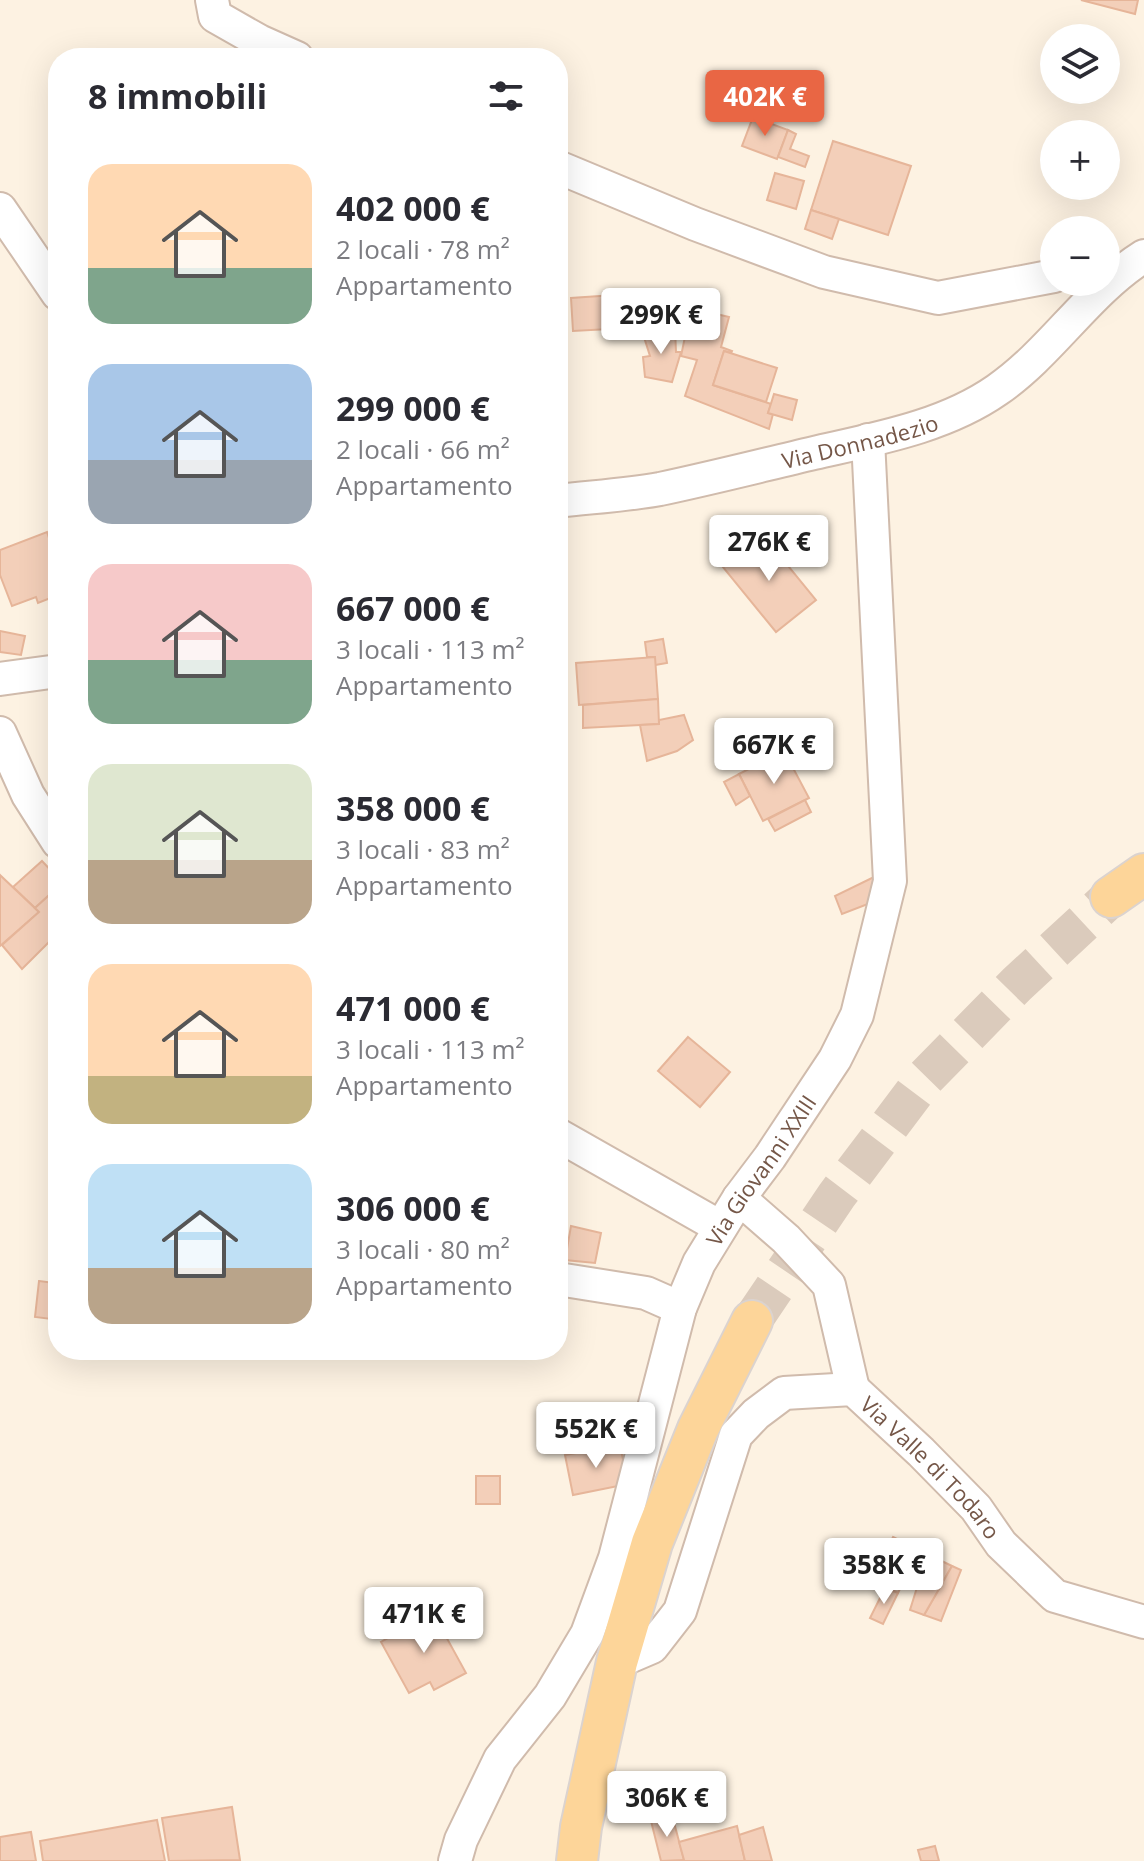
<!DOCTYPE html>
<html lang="it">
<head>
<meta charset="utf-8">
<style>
	:root { --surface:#fff; --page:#f2f2f3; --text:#2b2b33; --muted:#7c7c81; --accent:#e96644 }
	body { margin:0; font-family:"Open Sans",sans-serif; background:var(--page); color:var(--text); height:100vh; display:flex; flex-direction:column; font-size:30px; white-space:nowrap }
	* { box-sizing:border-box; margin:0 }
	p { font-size:26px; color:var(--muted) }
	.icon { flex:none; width:44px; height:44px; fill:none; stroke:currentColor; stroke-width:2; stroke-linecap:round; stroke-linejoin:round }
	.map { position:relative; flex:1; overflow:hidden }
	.side { position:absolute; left:48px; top:48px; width:520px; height:1312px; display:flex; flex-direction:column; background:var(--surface); border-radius:32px; box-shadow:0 8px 32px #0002 }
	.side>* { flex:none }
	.fabs { position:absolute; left:1040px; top:24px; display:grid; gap:16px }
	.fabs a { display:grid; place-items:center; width:80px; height:80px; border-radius:50%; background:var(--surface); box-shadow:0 8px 32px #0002; font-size:40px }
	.price { position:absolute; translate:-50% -68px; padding:0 18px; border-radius:8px; background:#fff; color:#222; font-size:26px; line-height:52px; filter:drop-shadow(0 2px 4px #0008) }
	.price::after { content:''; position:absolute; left:50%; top:48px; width:24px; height:18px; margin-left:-12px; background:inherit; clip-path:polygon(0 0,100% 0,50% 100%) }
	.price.on { background:var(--accent); color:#fff }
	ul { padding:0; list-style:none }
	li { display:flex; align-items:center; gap:24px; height:200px; padding:0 40px }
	li span { display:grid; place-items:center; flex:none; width:224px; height:160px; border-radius:24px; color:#555 }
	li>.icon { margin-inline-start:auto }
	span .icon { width:96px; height:96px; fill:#fffc; stroke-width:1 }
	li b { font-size:34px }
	h2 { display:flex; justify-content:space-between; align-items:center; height:96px; padding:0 40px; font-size:34px }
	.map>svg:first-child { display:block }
	.building { fill:#f3cfb9; stroke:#e6b599; stroke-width:2 }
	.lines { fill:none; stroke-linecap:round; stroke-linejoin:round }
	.major-tunnel { stroke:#dbcbbc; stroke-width:40; stroke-dasharray:40 20; stroke-linecap:butt }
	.minor-casing { stroke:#d0bbac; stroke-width:36 }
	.major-casing { stroke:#dbd3cf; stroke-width:44 }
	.minor { stroke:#fff; stroke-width:32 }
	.major { stroke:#fdd599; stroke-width:40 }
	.labels { text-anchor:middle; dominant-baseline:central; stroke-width:6; stroke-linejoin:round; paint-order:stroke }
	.street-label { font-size:22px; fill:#755748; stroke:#fff6e9 }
</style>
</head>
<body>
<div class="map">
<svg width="1144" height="1861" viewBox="0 0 1144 1861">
	<rect width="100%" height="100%" fill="#fdf2e2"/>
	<g class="building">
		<path d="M 1081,0 L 1138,0 L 1135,14 Z"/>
		<path d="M 753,117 L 788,130 L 777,159 L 742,146 Z"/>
		<path d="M 788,130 L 796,134 L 790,149 L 809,156 L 805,167 L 778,157 Z"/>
		<path d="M 833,141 L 911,166 L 888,235 L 811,210 Z"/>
		<path d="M 775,173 L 804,181 L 796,209 L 767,200 Z"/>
		<path d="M 811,210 L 839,219 L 832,239 L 805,229 Z"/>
		<path d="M 644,293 L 646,327 L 573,331 L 571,298 Z"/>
		<path d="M 691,308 L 729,317 L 721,347 L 732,351 L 731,353 L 724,351 L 713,385 L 771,404 L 768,413 L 773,414 L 769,429 L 685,396 L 697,360 L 681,356 Z"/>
		<path d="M 675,329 L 676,352 L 681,352 L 672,382 L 645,377 L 643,357 L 650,356 L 643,334 Z"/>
		<path d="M 724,351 L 777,368 L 766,402 L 713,385 Z"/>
		<path d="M 774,394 L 797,400 L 792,420 L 768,413 Z"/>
		<path d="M 780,528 L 799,551 L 786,563 L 767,538 Z"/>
		<path d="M 47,532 L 51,544 L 58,541 L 58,595 L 38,603 L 36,597 L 12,606 L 0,575 L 0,550 Z"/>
		<path d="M 762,534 L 816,600 L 776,632 L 722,566 Z"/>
		<path d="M 0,631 L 25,636 L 21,655 L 0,652 Z"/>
		<path d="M 663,639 L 667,663 L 655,665 L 655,657 L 647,657 L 645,642 Z"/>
		<path d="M 655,657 L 658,699 L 579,705 L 576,663 Z"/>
		<path d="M 658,699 L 659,724 L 583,728 L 583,705 Z"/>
		<path d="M 684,715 L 693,740 L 677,751 L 647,761 L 640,725 L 659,724 L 659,720 Z"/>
		<path d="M 784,751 L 809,798 L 763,821 L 739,774 Z"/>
		<path d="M 739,774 L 750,796 L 736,805 L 724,782 Z"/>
		<path d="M 805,800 L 811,812 L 775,831 L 768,819 Z"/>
		<path d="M 42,861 L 58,878 L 58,887 L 35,908 L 13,887 Z"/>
		<path d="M 0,875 L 39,912 L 0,946 Z"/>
		<path d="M 876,876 L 873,902 L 842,914 L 835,896 Z"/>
		<path d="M 58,887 L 58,933 L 22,969 L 2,945 L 39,912 L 35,908 Z"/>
		<path d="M 688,1037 L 730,1072 L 700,1107 L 658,1071 Z"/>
		<path d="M 571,1226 L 601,1233 L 595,1263 L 565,1260 Z"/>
		<path d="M 39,1281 L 55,1283 L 51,1319 L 35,1317 Z"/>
		<path d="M 620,1445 L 628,1484 L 573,1495 L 565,1455 Z"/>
		<rect x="476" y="1476" width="24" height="28"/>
		<path d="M 893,1537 L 919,1550 L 898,1593 L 871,1581 Z"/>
		<path d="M 919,1550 L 952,1566 L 939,1589 L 906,1576 Z"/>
		<path d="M 952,1566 L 961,1570 L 941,1621 L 924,1615 Z"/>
		<path d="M 919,1581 L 939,1589 L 924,1615 L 910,1610 Z"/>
		<path d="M 885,1588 L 898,1593 L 883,1624 L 870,1618 Z"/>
		<path d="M 433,1613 L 466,1673 L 434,1690 L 430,1682 L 409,1693 L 381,1642 Z"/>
		<path d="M 232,1807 L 240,1860 L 169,1861 L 162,1818 Z"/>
		<path d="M 672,1815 L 684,1860 L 661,1861 L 651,1821 Z"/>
		<path d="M 157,1820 L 165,1861 L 43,1861 L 40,1841 Z"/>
		<path d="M 737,1826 L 745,1861 L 680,1861 L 684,1860 L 679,1842 Z"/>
		<path d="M 763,1827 L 772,1861 L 745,1861 L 739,1835 Z"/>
		<path d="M 31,1832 L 36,1861 L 0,1861 L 0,1837 Z"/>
		<path d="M 935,1846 L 939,1861 L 921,1861 L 918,1850 Z"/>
	</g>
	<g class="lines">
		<path class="major-tunnel" d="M 752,1321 L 837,1195 L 926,1077 L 1017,984 L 1111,897"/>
		<defs>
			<g id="minor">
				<path d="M 212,0 L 215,16 L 259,41 L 297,58"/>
				<path d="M 558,167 L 695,224 L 824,272 L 938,298 L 1054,276"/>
				<path d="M 0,209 L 58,294"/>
				<path id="s1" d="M 558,501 C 592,497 627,495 660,489 C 712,478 763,465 814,453 C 875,439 944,427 997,390 C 1052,352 1087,292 1144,256"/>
				<path d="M 0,679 L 58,671"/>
				<path d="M 0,733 L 28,795 L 58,842"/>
				<path d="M 558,1135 L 720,1227"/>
				<path d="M 739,1198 L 786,1239 L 829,1285 L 853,1389"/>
				<path d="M 558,1279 L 646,1293 L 680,1308"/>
				<path id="s2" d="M 617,1662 L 652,1647 L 680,1611 L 736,1435 L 756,1414 L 784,1393 L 853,1389 L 921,1452 L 976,1508 L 1001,1544 L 1055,1596 L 1144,1622"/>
				<path id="s3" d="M 455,1861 L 461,1840 L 500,1759 L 550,1696 L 587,1634 L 615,1558 L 680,1308 L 699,1263 L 739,1198 L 770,1157 L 835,1059 L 857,1015 L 890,881 L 868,440"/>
			</g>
			<g id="major">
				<path d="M 1111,897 L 1144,874"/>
				<path d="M 577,1861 L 581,1827 L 617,1662 L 652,1543 L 698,1429 L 752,1321"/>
			</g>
		</defs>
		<use href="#minor" class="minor-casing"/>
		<use href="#major" class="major-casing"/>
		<use href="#minor" class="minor"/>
		<use href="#major" class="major"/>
	</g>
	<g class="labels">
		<g class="street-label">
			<text stroke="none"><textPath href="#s1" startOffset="308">Via Donnadezio</textPath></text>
			<text stroke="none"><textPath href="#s3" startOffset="764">Via Giovanni XXIII</textPath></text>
			<text stroke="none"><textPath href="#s2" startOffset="512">Via Valle di Todaro</textPath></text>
		</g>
	</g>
</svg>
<div class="fabs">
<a><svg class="icon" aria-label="layers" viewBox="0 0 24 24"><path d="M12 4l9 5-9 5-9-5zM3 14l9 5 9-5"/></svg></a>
<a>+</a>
<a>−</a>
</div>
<b class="price on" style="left:765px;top:138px">402K €</b>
<b class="price" style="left:661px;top:356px">299K €</b>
<b class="price" style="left:769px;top:583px">276K €</b>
<b class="price" style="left:774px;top:786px">667K €</b>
<b class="price" style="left:596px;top:1470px">552K €</b>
<b class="price" style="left:884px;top:1606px">358K €</b>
<b class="price" style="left:424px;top:1655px">471K €</b>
<b class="price" style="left:667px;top:1839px">306K €</b>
<section class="side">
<h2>8 immobili<svg class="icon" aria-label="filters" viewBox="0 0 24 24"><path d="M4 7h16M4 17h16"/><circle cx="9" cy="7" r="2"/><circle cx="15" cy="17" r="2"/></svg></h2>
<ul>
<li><span style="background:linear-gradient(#ffd9b3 65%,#7fa58c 0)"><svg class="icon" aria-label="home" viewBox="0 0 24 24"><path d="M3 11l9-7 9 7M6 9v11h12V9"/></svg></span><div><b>402 000 €</b><p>2 locali · 78 m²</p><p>Appartamento</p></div></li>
<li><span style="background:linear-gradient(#a9c7e8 60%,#9aa5b1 0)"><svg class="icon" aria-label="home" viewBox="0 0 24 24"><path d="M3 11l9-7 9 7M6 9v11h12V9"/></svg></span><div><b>299 000 €</b><p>2 locali · 66 m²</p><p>Appartamento</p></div></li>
<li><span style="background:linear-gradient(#f6c9c9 60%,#7fa58c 0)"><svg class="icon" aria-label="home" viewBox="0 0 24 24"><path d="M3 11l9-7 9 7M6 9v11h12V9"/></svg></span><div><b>667 000 €</b><p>3 locali · 113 m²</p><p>Appartamento</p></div></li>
<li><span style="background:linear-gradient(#dfe7d0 60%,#b9a48a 0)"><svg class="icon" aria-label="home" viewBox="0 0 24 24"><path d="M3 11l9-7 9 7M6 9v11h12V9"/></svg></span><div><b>358 000 €</b><p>3 locali · 83 m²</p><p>Appartamento</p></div></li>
<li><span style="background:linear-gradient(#ffd9b3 70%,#c2b280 0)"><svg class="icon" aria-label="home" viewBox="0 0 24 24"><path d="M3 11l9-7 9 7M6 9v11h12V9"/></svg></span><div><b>471 000 €</b><p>3 locali · 113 m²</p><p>Appartamento</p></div></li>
<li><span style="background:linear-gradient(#bfe0f5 65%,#b9a48a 0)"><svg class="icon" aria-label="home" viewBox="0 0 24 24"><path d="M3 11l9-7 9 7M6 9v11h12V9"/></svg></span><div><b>306 000 €</b><p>3 locali · 80 m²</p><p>Appartamento</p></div></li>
</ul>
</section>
</div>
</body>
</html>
